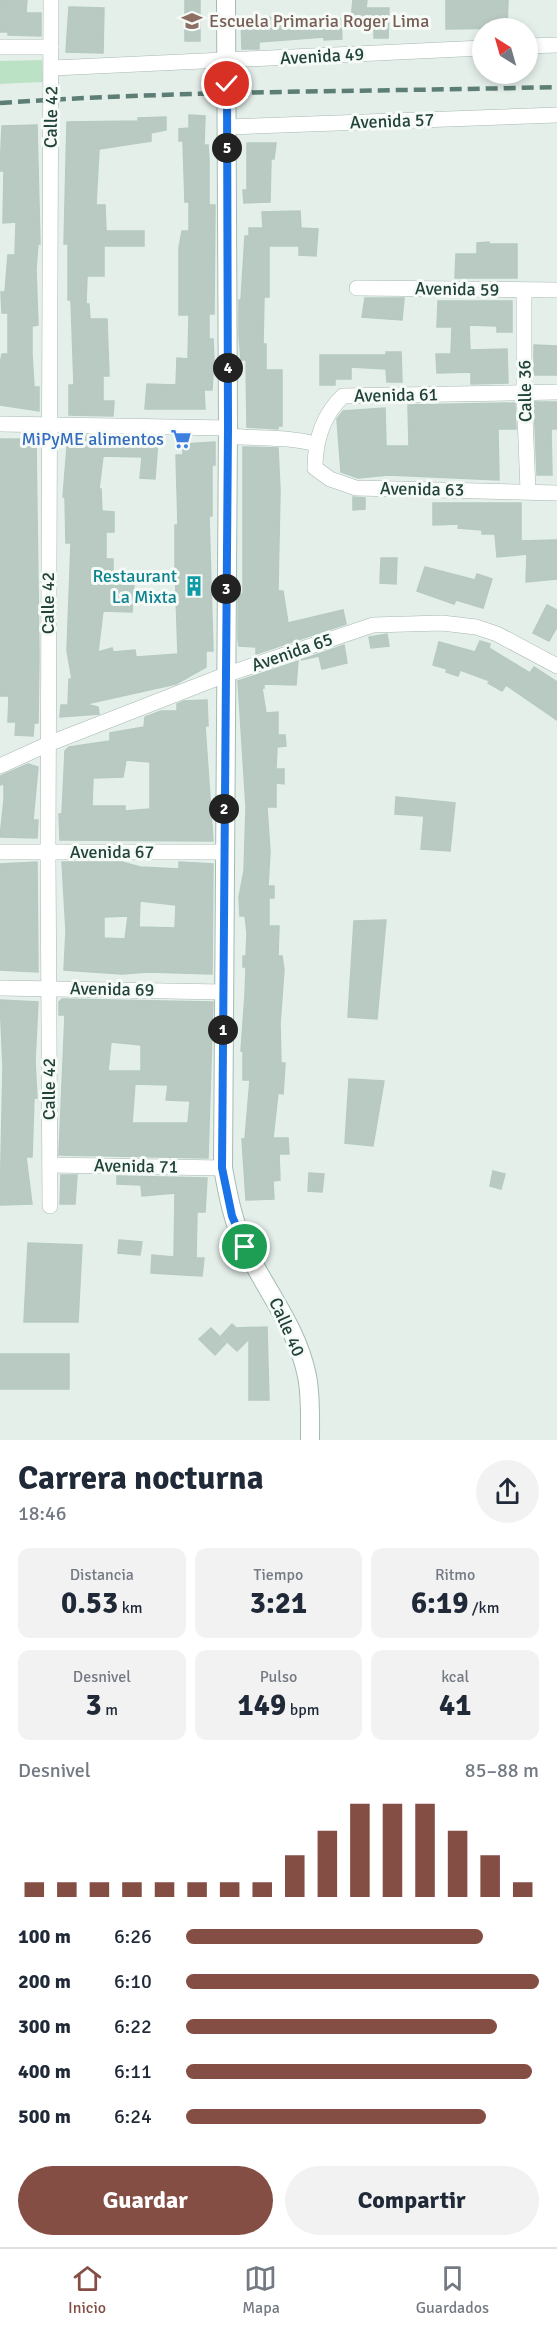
<!DOCTYPE html>
<html lang="es">
<head>
<meta charset="utf-8">
<style>
  :root { --surface:#fff; --page:#f2f2f3; --text:#1f2937; --muted:#747a83; --line:#e0e1e3; --accent:#844e44 }
  body { margin:0; font-family:Signika,sans-serif; background:var(--page); color:var(--text); height:100vh; display:flex; flex-direction:column; font-size:22px; white-space:nowrap }
  * { box-sizing:border-box; margin:0 }
  p { font-size:20px; color:var(--muted) }
  .icon { flex:none; width:33px; height:33px; fill:none; stroke:currentColor; stroke-width:2; stroke-linecap:round; stroke-linejoin:round }
  .map { position:relative; height:1440px; overflow:hidden }
  .sheet { display:flex; flex-direction:column; background:var(--surface); flex:1 }
  .sheet>* { flex:none }
  .needle { width:39px; rotate:323deg }
  .buttons { position:absolute; left:472px; top:18px; display:grid; gap:12px }
  .buttons a { display:grid; place-items:center; width:66px; height:66px; border-radius:50%; background:var(--surface); box-shadow:0 3px 9px #0003; font-size:30px }
  .pin { position:absolute; display:grid; place-items:center; width:51px; height:51px; color:#fff; margin:-26px; border:3px solid #fff; border-radius:50%; box-shadow:0 2px 6px #0007 }
  .km { position:absolute; width:30px; height:30px; margin:-15px; border-radius:50%; background:#222; color:#fff; font-size:16px; line-height:30px; text-align:center }
  .round { display:grid; place-items:center; flex:none; width:63px; height:63px; border-radius:32px; background:var(--page) }
  .head { display:flex; align-items:center; justify-content:space-between; height:102px; padding:0 18px }
  h1 { font-size:33px; font-weight:800; line-height:45px }
  .figures { display:grid; grid-template-columns:repeat(3,1fr); gap:9px; height:102px; padding:6px 18px }
  .figures div { display:grid; align-content:center; border-radius:12px; background:var(--page); text-align:center }
  .figures b { font-size:30px; font-weight:800 }
  .figures small { font-size:16px; font-weight:400 }
  .figures p { font-size:16px }
  .chart { height:168px; padding:12px 18px }
  .chart p { display:flex; justify-content:space-between }
  .chart svg { width:100%; height:108px; margin-top:6px; stroke:var(--accent); stroke-width:6 }
  .primary-button { display:flex; gap:12px; margin-top:auto; padding:12px 18px }
  .primary-button a { flex:1; height:69px; border-radius:36px; background:var(--accent); color:#fff; font-size:24px; font-weight:800; line-height:69px; text-align:center }
  .primary-button a+a { background:var(--page); color:var(--text) }
  ul { padding:0 18px; list-style:none; font-size:20px }
  li { display:grid; grid-template-columns:96px 72px 1fr; align-items:center; height:45px }
  li i { height:15px; border-radius:8px; background:var(--accent) }
  .menu { display:flex; justify-content:space-around; align-items:center; height:84px; border-top:2px solid var(--line); background:var(--surface); font-size:16px; color:var(--muted) }
  .menu a { display:grid; justify-items:center; gap:3px }
  .menu .on { color:var(--accent) }
  .map>svg:first-child { display:block }
  .green { fill:#bce2c6 }
  .building { fill:#b9cac3; stroke:#b6cac1; stroke-width:1.5; fill-rule:evenodd }
  .lines { fill:none; stroke-linecap:round; stroke-linejoin:round }
  .minor-casing { stroke:#a6b8b2; stroke-width:16 }
  .secondary-casing { stroke:#a2bcb3; stroke-width:20 }
  .minor { stroke:#fff; stroke-width:15 }
  .secondary { stroke:#fff; stroke-width:18 }
  .rail { stroke:#5c7e75; stroke-width:4.5; stroke-dasharray:12 6; stroke-linecap:butt }
  .route-casing { stroke:#fff; stroke-width:12 }
  .route { stroke:#1a73e8; stroke-width:8 }
  .labels { text-anchor:middle; stroke-width:6; stroke-linejoin:round; paint-order:stroke }
  .education-label { font-size:18px; fill:#785e54; stroke:#f6fbf8; text-anchor:start }
  .street-label { font-size:18px; fill:#21433a; stroke:#f6fbf8 }
  .shop-label { font-size:18px; fill:#366cbe; stroke:#f6fbf8; text-anchor:end }
  .culture-label { font-size:18px; fill:#0d838f; stroke:#f6fbf8; text-anchor:end }
</style>
</head>
<body>
<div class="map">
<svg width="557" height="1440" viewBox="0 0 557 1440">
  <rect width="100%" height="100%" fill="#e5efea"/>
  <!-- green -->
  <polygon class="green" points="42,60 43,82 0,84 0,61"/>
  <!-- building -->
  <g class="building">
    <polygon points="0,0 27,0 26,13 41,13 41,36 8,35 8,32 0,32"/>
    <rect x="185" y="0" width="15" height="41"/>
    <polygon points="353,0 367,0 366,8 389,8 388,38 374,38 374,21 351,19"/>
    <polygon points="446,0 508,0 507,28 446,29"/>
    <polygon points="69,7 104,8 103,53 66,52"/>
    <polygon points="297,16 297,18 319,17 319,19 341,19 342,39 324,40 324,37 259,42 259,49 242,49 241,19"/>
    <polygon points="189,115 205,116 204,145 208,145 209,159 209,205 215,205 214,314 209,314 209,339 213,339 214,360 212,390 204,390 205,409 145,409 147,384 176,385 177,358 188,359 189,315 179,315 179,248 182,231 189,231 189,202 185,202 183,141 179,141 179,129 189,128"/>
    <polygon points="166,117 166,130 151,133 151,141 99,149 96,205 105,205 106,231 144,231 144,246 104,246 104,276 87,276 86,304 89,304 90,319 107,319 109,376 103,376 103,401 114,401 113,416 69,415 69,385 74,385 71,300 68,300 68,244 64,244 67,122 138,121 138,118"/>
    <polygon points="37,125 40,244 38,244 36,269 38,325 32,326 32,354 34,387 39,387 39,411 0,405 0,364 2,354 8,354 8,313 2,313 1,292 5,292 8,255 15,255 16,222 3,223 4,171 0,171 2,126"/>
    <polygon points="247,143 276,143 274,159 271,159 270,202 244,203 243,190 247,190"/>
    <polygon points="300,211 301,228 318,229 316,256 299,255 299,246 269,246 269,297 264,297 263,344 266,344 266,370 282,370 282,426 278,426 278,429 247,427 246,360 241,360 239,336 239,300 241,300 245,236 249,236 249,228 263,228 262,212"/>
    <polygon points="489,242 489,244 517,244 517,278 455,278 456,254 477,254 477,243"/>
    <polygon points="365,298 404,298 402,320 362,317"/>
    <polygon points="438,301 512,301 512,332 497,332 497,326 469,325 470,350 507,349 508,383 471,384 471,372 437,373 436,354 451,354 452,327 437,327"/>
    <polygon points="534,345 557,346 557,375 534,375"/>
    <polygon points="386,352 401,352 402,382 387,382 386,369 351,367 351,379 335,379 335,385 320,385 320,355 386,355"/>
    <polygon points="534,402 557,402 557,429 551,429 552,475 537,475"/>
    <polygon points="515,403 516,429 498,429 499,480 388,475 358,478 341,472 337,419 343,411 385,408 386,446 409,446 408,405"/>
    <polygon points="68,435 136,436 136,438 158,440 155,479 140,478 142,457 103,456 99,489 101,489 102,511 114,512 114,532 106,532 106,559 113,559 113,585 134,585 132,612 103,611 98,652 112,648 113,652 135,650 136,657 178,654 175,567 175,525 178,525 176,455 183,455 183,444 215,442 215,465 212,465 212,516 209,516 213,651 206,651 206,667 176,684 86,704 98,707 99,714 60,717 61,705 68,705 69,679 72,679 67,651 71,543 66,543 65,497 63,497"/>
    <polygon points="0,439 36,439 39,656 38,723 34,723 33,736 15,735 16,722 8,722 9,696 0,696"/>
    <polygon points="243,447 278,448 280,490 278,591 283,591 288,623 343,610 346,624 256,654 256,647 239,646 238,640 238,594 243,594"/>
    <polygon points="353,497 365,498 365,509 353,510"/>
    <polygon points="433,503 521,503 521,541 557,540 557,579 526,582 527,554 497,557 495,534 482,534 482,530 458,528 459,524 433,525"/>
    <polygon points="381,558 397,558 396,584 380,583"/>
    <polygon points="425,567 475,580 477,574 492,579 483,608 456,600 454,604 417,591"/>
    <polygon points="547,605 557,610 557,627 549,641 533,633"/>
    <polygon points="387,634 389,646 371,648 369,637"/>
    <polygon points="480,641 490,644 489,648 530,673 534,667 557,682 557,720 506,685 502,691 488,683 490,681 460,670 458,676 446,672 447,669 433,665 439,642 475,652"/>
    <polygon points="344,645 347,663 322,669 319,656 301,660"/>
    <polygon points="298,661 296,685 264,684 264,688 262,688 266,713 278,712 278,735 285,735 286,746 277,747 276,769 284,769 284,784 276,783 276,807 267,807 270,852 268,886 274,886 274,898 269,898 269,926 279,926 278,956 282,956 284,970 280,1024 281,1063 285,1063 284,1080 283,1094 278,1093 273,1138 288,1138 289,1154 279,1154 280,1180 273,1181 274,1199 246,1200 242,1139 245,1139 250,1080 243,1080 243,1051 241,1051 245,995 246,967 243,967 243,956 246,956 247,933 245,916 240,916 239,897 244,871 246,807 238,681"/>
    <path d="M207 700 208 726H205L213 841 60 840 59 814H62L65 751 69 747 110 741V733L144 727 145 717 161 711H177V704L184 701ZM126 760 150 762V809L125 811V806H92L93 778 123 777Z"/>
    <polygon points="28,764 38,767 33,820 38,820 37,838 0,837 4,800 4,784 0,785 0,776"/>
    <polygon points="396,797 455,803 450,851 421,849 424,816 395,814"/>
    <polygon points="37,862 38,972 0,970 0,864"/>
    <path d="M62 862H122L140 867 179 869V862L213 864 212 974 148 972 122 974 64 970 66 931ZM140 901 176 905 175 928 139 927ZM128 916 125 939 104 938V917Z"/>
    <polygon points="386,920 377,1019 348,1017 354,921"/>
    <path d="M62 999 213 1002 208 1158 59 1155 65 1015H59V1002ZM111 1042 141 1045V1071H108ZM135 1084 168 1085 166 1100 190 1101 188 1123H132Z"/>
    <polygon points="0,1000 38,1002 35,1061 37,1098 34,1098 32,1157 26,1157 32,1204 0,1205 3,1067"/>
    <polygon points="349,1079 384,1081 373,1146 345,1143"/>
    <polygon points="493,1171 505,1174 501,1189 490,1186"/>
    <polygon points="309,1173 324,1174 322,1192 308,1191"/>
    <polygon points="61,1175 77,1175 75,1204 60,1204"/>
    <polygon points="117,1176 207,1178 205,1212 197,1212 196,1258 204,1258 202,1276 151,1273 152,1255 174,1257 175,1193 142,1196 141,1185 117,1184"/>
    <polygon points="119,1240 142,1242 140,1255 118,1253"/>
    <polygon points="28,1243 82,1245 78,1322 24,1322"/>
    <polygon points="232,1324 236,1328 267,1327 269,1400 249,1400 249,1339 237,1351 221,1336"/>
    <polygon points="211,1328 226,1343 215,1355 199,1339"/>
    <rect x="0" y="1354" width="69" height="35"/>
  </g>
  <g class="lines">
    <!-- minor casing -->
    <g class="minor-casing">
      <g id="minor">
        <polyline points="528,46 557,45"/>
        <polyline points="0,47 51,47"/>
        <polyline points="53,68 483,48"/>
        <polyline points="227,127 557,115"/>
        <polyline points="357,288 557,290"/>
        <polyline points="524,290 524,391 528,491"/>
        <path d="M557 392 343 396C323 415 315 441 315 468L330 479 356 488 557 493"/>
        <polyline points="0,424 228,428"/>
        <path d="M228 436C257 439 287 436 315 444"/>
        <polyline points="0,766 48,744 225,675 373,625 442,623 476,627 497,634 557,666"/>
        <polyline points="0,852 224,852"/>
        <polyline points="0,988 223,992"/>
        <polyline points="50,1165 223,1168"/>
        <polyline points="50,1206 48,852 51,0"/>
      </g>
    </g>
    <!-- secondary casing -->
    <g class="secondary-casing">
      <path id="secondary" d="M226 0 228 428 223 1168C228 1195 233 1222 245 1247 266 1291 297 1327 307 1376 311 1396 310 1419 310 1440"/>
    </g>
    <!-- minor -->
    <use href="#minor" class="minor"/>
    <!-- secondary -->
    <use href="#secondary" class="secondary"/>
    <!-- rail -->
    <path class="rail" d="M0 103C186 90 371 92 557 87"/>
  </g>
  <g class="lines">
    <!-- route casing -->
    <g class="route-casing">
      <polyline id="route" points="227,84 228,428 222,1168 232,1216 245,1247"/>
    </g>
    <!-- route -->
    <use href="#route" class="route"/>
  </g>
  <!-- icons -->
  <defs>
    <g id="school-bare" transform="scale(1.62)"><path d="M0-5L7-2L0 1L-7-2ZM-4 1L0 2.5L4 1V4Q0 6-4 4Z" fill="#8d6e63" stroke="#f6fbf8" stroke-width="2.5" paint-order="stroke"/></g>
    <g id="supermarket-bare" transform="scale(1.62)"><path d="M-6-5.5h2.5l.6 2H6L4.5 2H-2.5L-4.4-4H-6ZM-1.5 3.2a1.3 1.3 0 1 0 .1 0ZM3 3.2a1.3 1.3 0 1 0 .1 0Z" fill="#3f7fe0" stroke="#f6fbf8" stroke-width="2.5" paint-order="stroke"/></g>
    <g id="building-bare" transform="scale(1.62)"><path d="M-4-6H4V6H1V3H-1V6H-4ZM-2.5-4.3h1.7v1.8h-1.7ZM.8-4.3h1.7v1.8H.8ZM-2.5-1h1.7V.8h-1.7ZM.8-1h1.7V.8H.8Z" fill="#0f9aa8" stroke="#f6fbf8" stroke-width="2.5" paint-order="stroke"/></g>
  </defs>
  <g fill-rule="evenodd">
    <use href="#school-bare" x="192" y="21"/>
    <use href="#supermarket-bare" x="181" y="439"/>
    <use href="#building-bare" x="194" y="586"/>
  </g>
  <g class="labels">
    <!-- education labels -->
    <g class="education-label">
      <text x="209" y="27">Escuela Primaria Roger Lima</text>
    </g>
    <!-- street labels -->
    <g class="street-label">
      <text transform="translate(322 56) rotate(-3)" y="6">Avenida 49</text>
      <text transform="translate(51 117) rotate(-89)" y="6">Calle 42</text>
      <text transform="translate(392 121) rotate(-2)" y="6">Avenida 57</text>
      <text transform="translate(457 289) rotate(1)" y="6">Avenida 59</text>
      <text transform="translate(525 391) rotate(-91)" y="6">Calle 36</text>
      <text transform="translate(396 395) rotate(-1)" y="6">Avenida 61</text>
      <text transform="translate(422 489) rotate(1)" y="6">Avenida 63</text>
      <text transform="translate(48 603) rotate(-90)" y="6">Calle 42</text>
      <text transform="translate(292 652) rotate(-19)" y="6">Avenida 65</text>
      <text x="112" y="858">Avenida 67</text>
      <text transform="translate(112 989) rotate(1)" y="6">Avenida 69</text>
      <text transform="translate(49 1089) rotate(-90)" y="6">Calle 42</text>
      <text transform="translate(136 1166) rotate(1)" y="6">Avenida 71</text>
      <text transform="translate(287 1327) rotate(66)" y="6">Calle 40</text>
    </g>
    <!-- shop labels -->
    <g class="shop-label">
      <text x="164" y="445">MiPyME alimentos</text>
    </g>
    <!-- culture labels -->
    <g class="culture-label">
      <text x="177" y="582">Restaurant<tspan x="177" dy="21">La Mixta</tspan></text>
    </g>
  </g>
</svg>
<div class="buttons">
<a><svg class="needle" viewBox="-14 -14 28 28"><path d="M0-13l5 13h-10z" fill="#e53935"/><path d="M0 13l5-13h-10z" fill="#747a83"/></svg></a>
</div>
<div class="pin" style="left:245px;top:1247px;background:#1e9e55"><svg class="icon" aria-label="arrive" viewBox="0 0 24 24"><path d="M6 21V4h12l-3 4 3 4H6"/></svg></div>
<div class="pin" style="left:227px;top:84px;background:#d93025"><svg class="icon" aria-label="check" viewBox="0 0 24 24"><path d="M5 12l5 5 9-10"/></svg></div>
<b class="km" style="left:223px;top:1030px">1</b>
<b class="km" style="left:224px;top:809px">2</b>
<b class="km" style="left:226px;top:589px">3</b>
<b class="km" style="left:228px;top:368px">4</b>
<b class="km" style="left:227px;top:148px">5</b>
</div>
<section class="sheet">
<div class="head"><div><h1>Carrera nocturna</h1><p>18:46</p></div><a class="round"><svg class="icon" aria-label="share" viewBox="0 0 24 24"><path d="M12 15V3M7 8l5-5 5 5M5 13v7h14v-7"/></svg></a></div>
<div class="figures">
<div><p>Distancia</p><b>0.53<small> km</small></b></div>
<div><p>Tiempo</p><b>3:21</b></div>
<div><p>Ritmo</p><b>6:19<small> /km</small></b></div>
</div>
<div class="figures">
<div><p>Desnivel</p><b>3<small> m</small></b></div>
<div><p>Pulso</p><b>149<small> bpm</small></b></div>
<div><p>kcal</p><b>41</b></div>
</div>
<div class="chart"><p><span>Desnivel</span>85–88 m</p>
<svg viewBox="0 0 160 44" preserveAspectRatio="none"><path d="M5 44V38M15 44V38M25 44V38M35 44V38M45 44V38M55 44V38M65 44V38M75 44V38M85 44V27M95 44V17M105 44V6M115 44V6M125 44V6M135 44V17M145 44V27M155 44V38"/></svg>
</div>
<ul>
<li><b>100 m</b>6:26<i style="width:84%"></i></li>
<li><b>200 m</b>6:10<i style="width:100%"></i></li>
<li><b>300 m</b>6:22<i style="width:88%"></i></li>
<li><b>400 m</b>6:11<i style="width:98%"></i></li>
<li><b>500 m</b>6:24<i style="width:85%"></i></li>
</ul>
<div class="primary-button"><a>Guardar</a><a>Compartir</a></div>
</section>
<nav class="menu">
<a class="on"><svg class="icon" aria-label="home" viewBox="0 0 24 24"><path d="M3 11l9-7 9 7M6 9v11h12V9"/></svg>Inicio</a>
<a><svg class="icon" aria-label="map" viewBox="0 0 24 24"><path d="M3 6l6-2 6 2 6-2v14l-6 2-6-2-6 2zM9 4v14M15 6v14"/></svg>Mapa</a>
<a><svg class="icon" aria-label="saved" viewBox="0 0 24 24"><path d="M7 4h10v16l-5-4-5 4z"/></svg>Guardados</a>
</nav>
</body>
</html>
